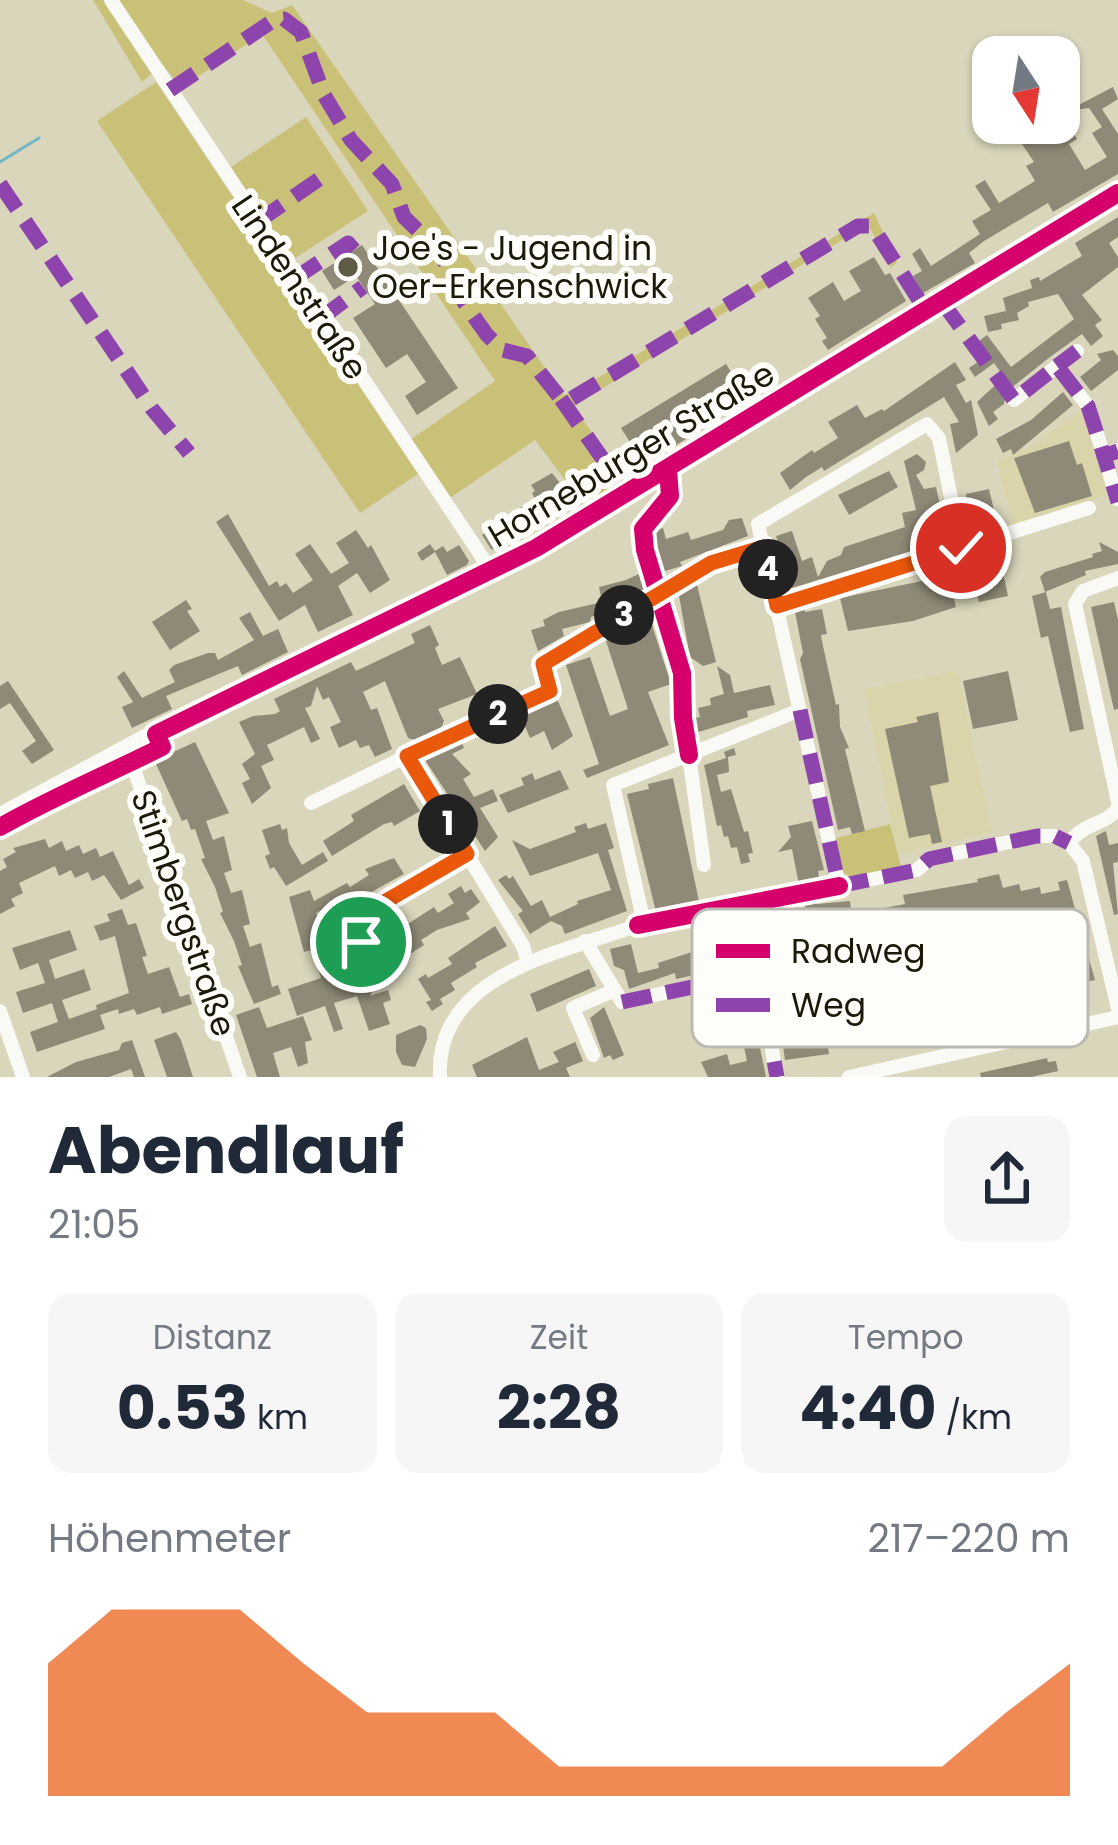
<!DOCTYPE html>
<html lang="de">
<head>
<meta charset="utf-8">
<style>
  :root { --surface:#fff; --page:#f6f6f7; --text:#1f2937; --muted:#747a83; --accent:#ea580c }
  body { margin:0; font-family:Poppins,sans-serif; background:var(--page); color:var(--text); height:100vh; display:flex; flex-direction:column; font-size:45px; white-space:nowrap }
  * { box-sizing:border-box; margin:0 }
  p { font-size:39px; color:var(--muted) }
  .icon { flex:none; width:66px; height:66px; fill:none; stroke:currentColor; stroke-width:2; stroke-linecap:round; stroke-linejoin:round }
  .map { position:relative; height:1077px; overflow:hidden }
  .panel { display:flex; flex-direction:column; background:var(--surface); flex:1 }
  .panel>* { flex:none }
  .needle { width:78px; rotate:168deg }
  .buttons { position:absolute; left:972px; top:36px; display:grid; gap:24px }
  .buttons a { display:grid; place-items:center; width:108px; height:108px; border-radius:24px; background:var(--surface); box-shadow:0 3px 9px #0004; font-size:60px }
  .pin { position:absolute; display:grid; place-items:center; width:102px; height:102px; color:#fff; margin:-51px; border:6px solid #fff; border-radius:50%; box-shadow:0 3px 12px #0007 }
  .km { position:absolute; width:60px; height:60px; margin:-30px; border-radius:50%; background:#222; color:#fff; font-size:33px; line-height:60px; text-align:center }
  .round { display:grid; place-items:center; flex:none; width:126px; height:126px; border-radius:24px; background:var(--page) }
  .summary { display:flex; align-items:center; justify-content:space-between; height:204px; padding:0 48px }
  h1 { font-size:66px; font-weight:700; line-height:90px }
  .metrics { display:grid; grid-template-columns:repeat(3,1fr); gap:18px; height:204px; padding:12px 48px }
  .metrics div { display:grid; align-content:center; border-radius:24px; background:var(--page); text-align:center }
  .metrics b { font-size:60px; font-weight:700 }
  .metrics small { font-size:33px; font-weight:400 }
  .metrics p { font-size:33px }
  .chart { height:336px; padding:24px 48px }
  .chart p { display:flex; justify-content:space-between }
  .chart svg { width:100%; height:216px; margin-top:12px; fill:var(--accent); opacity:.7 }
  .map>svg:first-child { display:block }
  .built { fill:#dad4aa }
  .green { fill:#cac179 }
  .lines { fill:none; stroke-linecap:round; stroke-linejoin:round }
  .stream { stroke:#74b6c3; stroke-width:3 }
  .building { fill:#8f8a77 }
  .minor { stroke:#f9f9f5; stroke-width:14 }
  .primary { stroke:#f9f9f5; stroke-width:21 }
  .quiet { stroke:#8e44ad; stroke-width:15; stroke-dasharray:30 15; stroke-linecap:butt }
  .cycleway-casing { stroke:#fffefa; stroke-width:26 }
  .cycleway { stroke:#d6006c; stroke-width:18 }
  .route-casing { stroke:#fff; stroke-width:24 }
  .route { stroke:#ea580c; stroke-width:15 }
  .poi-dot { fill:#5e5b46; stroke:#fffefa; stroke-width:4.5 }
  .labels { text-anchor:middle; stroke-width:12; stroke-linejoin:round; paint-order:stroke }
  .poi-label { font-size:33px; fill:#1b1907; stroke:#fffefa; text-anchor:start }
  .street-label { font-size:33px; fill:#1b1907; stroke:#fffefa }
  .key { fill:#fffefa; stroke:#bbb9b1; stroke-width:3 }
  .key-label { font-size:33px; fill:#1b1907 }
</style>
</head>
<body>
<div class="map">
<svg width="1118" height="1077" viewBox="0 0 1118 1077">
  <rect width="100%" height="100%" fill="#d9d6bc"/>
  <!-- built -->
  <g class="built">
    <polygon points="1083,408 1110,494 1013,526 997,461 1035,444"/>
    <polygon points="957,670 992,832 897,854 864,689"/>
  </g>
  <!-- green -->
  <g class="green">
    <polygon points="93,0 243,0 272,13 292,5 564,395 574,392 874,213 897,262 891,268 871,230 863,227 574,406 625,482 593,500 581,501 535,440 447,500 407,442 495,381 262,34 181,88 163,65 142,82"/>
    <polygon points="156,82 418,474 360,513 97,121"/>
    <polygon points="306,117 368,211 292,260 231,167"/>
    <polygon points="890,824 901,867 851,877 843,873 833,839"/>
  </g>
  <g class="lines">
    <!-- stream -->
    <polyline class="stream" points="0,162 39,138"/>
  </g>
  <!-- building -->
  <g class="building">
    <polygon points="1113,87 1118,99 1102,109 1118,134 1118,174 1053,212 1048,203 984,241 969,253 975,263 923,293 913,276 922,271 912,254 920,248 931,266 980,234 972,221 991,210 975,186 985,180 999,203 1035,181 1026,166 1034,162 1008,123 1051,123 1056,130 1067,123 1077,139 1069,144 1085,170 1107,157 1092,133 1102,127 1089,108 1067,111"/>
    <polygon points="1118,217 1118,237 1109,243 1118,257 1118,267 1082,295 1102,320 1095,325 1103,336 1091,346 1082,334 1050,357 1006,392 1004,404 993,412 998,419 989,426 977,402 1004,377 994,363 975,377 969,368 985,357 985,349 979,341 987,335 1011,367 1074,319 1058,294 1028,302 1029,306 1017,313 1019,320 1001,324 1002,329 988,332 984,316 1006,311 1003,298 1032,288 1030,280 1039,277 1040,281 1082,256 1075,243"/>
    <polygon points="362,245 458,388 417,415 405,396 426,382 407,354 386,368 353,318 375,304 356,276 334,290 322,271"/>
    <polygon points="874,257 885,275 890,273 906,301 828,350 822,341 827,338 815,319 820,316 808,298 833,282 844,301 861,291 849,271"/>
    <polygon points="1113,350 1118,356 1118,370 1091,391 1080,377 1101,360 1097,354"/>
    <polygon points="955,362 966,380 956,385 966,403 971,400 978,435 956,453 950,424 959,422 944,397 824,471 822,467 806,477 790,490 780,473 812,450 814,453 838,438 828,422 857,405 865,418 882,409 884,411"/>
    <polygon points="726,364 749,400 735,408 722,388 704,400 717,420 704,428 676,445 664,424 645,435 657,455 644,464 621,428"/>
    <polygon points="1063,392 1073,405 1013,455 1011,449 1003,453 996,439 1031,420"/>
    <polygon points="1069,441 1077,465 1082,463 1092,496 1035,513 1014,458"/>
    <polygon points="917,454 926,462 924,470 916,475 924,489 936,487 940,505 935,506 946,541 792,588 785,579 787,568 776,536 792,531 802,561 812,557 818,577 827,561 841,555 844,547 905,527 902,513 916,510 904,461"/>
    <polygon points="889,471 898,487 849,515 838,495"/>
    <polygon points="552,473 576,503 558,514 546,495 536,501 532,493 535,491 531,485"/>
    <polygon points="989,489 997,523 974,532 966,494"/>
    <polygon points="526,504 539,526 496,550 491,549 482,535"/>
    <polygon points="228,514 269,586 277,581 280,587 286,583 293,593 313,580 295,554 310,544 331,574 349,563 336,543 356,530 368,548 371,545 390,580 370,593 357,573 338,586 353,615 318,632 305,605 279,621 216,522"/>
    <polygon points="742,518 748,536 680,562 682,566 665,571 666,575 645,581 648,588 620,598 621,604 591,617 590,622 562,629 564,636 538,651 531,630 545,626 543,620 559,612 602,602 599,587 626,580 643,572 641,565 661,559 652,532 663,528 666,539 688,532 691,540 723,530 729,520"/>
    <polygon points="1099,542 1118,552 1118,564 1085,571 1086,575 1045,592 1040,577 1045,572 1093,557 1092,554 1102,551"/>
    <polygon points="430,544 435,551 443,546 447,552 459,545 469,561 467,565 447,575 435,552 422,561 417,553"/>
    <polygon points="1000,559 1008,596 979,602 971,565"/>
    <polygon points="947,571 956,607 913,621 848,631 840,598 922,581 921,577"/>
    <polygon points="697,585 716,662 703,666 690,657 679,596"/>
    <polygon points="1046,592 1050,609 1061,607 1084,729 1070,732 1048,636 1041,638 1032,596"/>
    <polygon points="186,600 192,609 187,611 200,631 170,650 152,622"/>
    <polygon points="1114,602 1118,620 1118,709 1114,710 1091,607"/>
    <polygon points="804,609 805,612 822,609 827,634 821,635 823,646 836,705 839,704 840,727 849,748 845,749 865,831 852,834 850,827 838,830 800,659 803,653 795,612"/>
    <polygon points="250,612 263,636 278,629 288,652 242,675 238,666 166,696 172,709 132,728 122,707 133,702 117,677 124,671 142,698 175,682 169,670 174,665 208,653 215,653 218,660 254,640 239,618"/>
    <polygon points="430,625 439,645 435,648 442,665 460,657 477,694 438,709 444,721 441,728 415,740 408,738 385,681 363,692 371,710 377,708 392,749 375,757 369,745 360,748 356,740 339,748 330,727 341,722 329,697 323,700 317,686 311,706 305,708 320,739 311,743 304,727 267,745 274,760 261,766 271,788 252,804 242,783 250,779 242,764 255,754 239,722 253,716 275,714 280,711 274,699 351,662 356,671 415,643 411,634"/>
    <polygon points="652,625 671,684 648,692 669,745 587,778 583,770 599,764 566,665 590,657 610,716 628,709 606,641"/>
    <polygon points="717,666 730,675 734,693 770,685 775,705 747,711 748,717 692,734 690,719 700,717 698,708 711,705 710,698 724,694"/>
    <polygon points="1008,671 1018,720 973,729 963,681"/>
    <polygon points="8,681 54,750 32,764 22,751 36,741 10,703 0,709 0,686"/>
    <polygon points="557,699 573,736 552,750 544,731 530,738 521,717"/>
    <polygon points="938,712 949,782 930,786 942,842 932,844 930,834 909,838 885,729 918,722 916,717"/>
    <polygon points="195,742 229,813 206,821 213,840 224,836 232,870 224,873 231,893 242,890 250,924 243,926 250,947 261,943 272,987 278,985 281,994 254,1004 238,966 242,965 234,941 220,913 223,912 215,887 201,859 205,858 195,829 191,830 187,819 182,821 156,764 158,759"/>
    <polygon points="462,743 464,748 452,754 471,774 463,779 474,797 493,789 498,801 480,808 498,837 485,851 425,760"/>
    <polygon points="734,748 736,755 728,757 729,772 717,775 721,792 731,789 744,832 748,831 753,853 748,854 750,862 741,864 737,847 731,848 728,836 724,837 721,825 717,826 704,765 726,758 724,752"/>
    <polygon points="560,770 569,789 508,813 499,795 524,785 521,778 526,776 532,773 535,780"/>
    <polygon points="673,778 700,906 667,913 668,918 658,920 627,794 649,789 648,784"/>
    <polygon points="404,784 420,811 394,826 392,822 384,824 332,856 323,841 354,821 351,815"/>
    <polygon points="812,821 824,870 818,871 820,881 814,882 817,904 850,901 851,911 830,915 836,960 850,969 825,974 818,969 812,947 808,944 803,884 799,885 792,849 778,852 791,837 788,826"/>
    <polygon points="586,823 588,829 606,823 614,848 608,850 627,911 565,934 562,926 551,921 530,934 518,914 523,911 498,880 506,875 509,879 513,876 531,906 542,900 550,917 578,904 577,901 611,890 598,853 530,876 512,840 530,849 576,832 574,827"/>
    <polygon points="280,824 282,830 287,828 289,843 302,865 323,852 328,861 286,886 274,867 270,869 265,856 270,854 262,830"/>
    <polygon points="1106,831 1109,845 1118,843 1118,862 1113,863 1118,914 1114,915 1096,836"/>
    <polygon points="45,839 49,848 62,841 66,851 79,845 83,854 96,848 100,857 113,851 129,885 139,879 144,888 121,900 104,875 92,881 88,872 75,878 71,870 59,876 55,866 19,883 23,893 11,899 15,906 0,914 0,871 7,867 3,859 16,852 13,848"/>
    <polygon points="394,858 404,874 357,900 360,904 349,910 342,898 316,913 329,950 338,947 343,963 330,967 336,986 374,973 378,980 370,996 388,990 391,1000 383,1003 390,1024 369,1031 357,996 334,1003 343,1029 334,1032 325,1006 297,1016 288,989 321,978 312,950 304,952 289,897 310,890 314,901 347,883 350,887 369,875 365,869"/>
    <polygon points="999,874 1003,888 1019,884 1021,891 1040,887 1041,894 1060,890 1058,882 1067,880 1095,980 1086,982 1082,962 1070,964 1061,921 1047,924 1045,918 954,940 952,930 958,929 954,908 897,919 899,931 857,939 852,914 905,904 903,895 978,882 977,879"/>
    <polygon points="461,886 465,893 471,889 480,902 466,913 470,919 437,930 421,940 424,945 405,957 397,944 386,951 380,942 434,907 438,913 454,903 448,894"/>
    <polygon points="122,909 128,925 136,923 147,956 142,957 148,974 169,967 180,997 189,994 192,1004 162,1014 160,1007 137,1015 134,1009 119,1014 118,1009 100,1015 105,1029 37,1052 30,1032 58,1022 52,1003 23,1013 16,992 45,983 38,963 20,970 12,948 70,930 77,950 49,960 55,979 84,969 91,990 62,1000 69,1019 97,1009 96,1005 129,993 115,936 100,941 94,926 110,921 107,914"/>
    <polygon points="495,926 507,946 475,963 477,967 451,983 455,990 440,999 443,1004 432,1011 426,1002 431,1000 418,979 426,974 428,978 452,964 448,958"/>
    <polygon points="790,929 793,945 778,957 676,979 675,973 629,989 624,970 614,966 610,949 631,944 638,973 659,968 658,963 695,951"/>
    <polygon points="589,969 596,986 537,1012 530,994"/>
    <polygon points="259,1007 267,1028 303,1016 312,1040 305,1042 308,1063 298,1067 291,1047 273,1053 280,1077 257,1077 236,1015"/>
    <polygon points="604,1007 624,1055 613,1060 610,1055 604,1058 590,1018"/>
    <polygon points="420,1025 426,1028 427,1039 415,1067 402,1065 396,1052 396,1035"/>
    <polygon points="176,1032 181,1040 193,1077 167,1077 154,1040"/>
    <polygon points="826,1033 829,1054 785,1060 782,1039"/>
    <polygon points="527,1037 539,1070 559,1062 553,1052 575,1042 574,1039 583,1061 566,1068 570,1077 477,1077 472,1065"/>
    <polygon points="132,1040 145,1077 134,1077 131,1069 109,1077 47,1077 76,1062 119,1050 122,1043"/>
    <polygon points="759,1043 766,1077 708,1077 701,1062 727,1054 730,1065 747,1061 744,1047"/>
    <polygon points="1047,1058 1048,1062 1056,1061 1058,1071 1031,1077 981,1077 980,1073"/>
  </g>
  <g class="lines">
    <!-- minor -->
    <g class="minor">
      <polyline points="111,0 492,572"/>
      <polyline points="1057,366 1077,351"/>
      <polyline points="1014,400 1057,366 1088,406 1104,456"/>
      <polyline points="1117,499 1104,456 1118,451"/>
      <polyline points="961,548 939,438 927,424 758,524 839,886 917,870 929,859 1037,836 1055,836 1069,843 1083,861 1118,1009"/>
      <polyline points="1118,578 1083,591 1075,604 1118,802"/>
      <polyline points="777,606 1089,508"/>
      <polyline points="127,749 240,1077"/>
      <polyline points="689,755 704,865"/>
      <polyline points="311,803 407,756"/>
      <path d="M1069 843C1084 822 1106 825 1118 808"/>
      <polyline points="585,941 622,1002 800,964"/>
      <path d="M361 942C374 895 427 877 467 854"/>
      <polyline points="528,963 523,946 407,756 550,691 543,664 711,563 764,547"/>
      <polyline points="758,973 777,1077"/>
      <polyline points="0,1011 23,1077"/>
      <polyline points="593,1055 573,1008 615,990"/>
      <path d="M440 1077C435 972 564 953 638 925L642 914 613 785 800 710"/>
      <polyline points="849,1077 1118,1017"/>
    </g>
    <!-- primary -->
    <polyline class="primary" points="0,818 156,734 536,548 1118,193"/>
    <!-- quiet -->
    <g class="quiet">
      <polyline points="170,90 274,20 284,19 301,32 324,95 351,140 392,184 404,217 440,252 465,304 487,335 503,350 527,356 561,399 571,399 858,226 872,226 926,311"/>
      <polyline points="0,184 153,410 189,453"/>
      <polyline points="257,222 328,173"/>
      <polyline points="294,279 348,243 354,250"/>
      <polyline points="942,302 1014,400 1057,366 1088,406 1104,456"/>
      <polyline points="320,319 363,287"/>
      <polyline points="1057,366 1077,351"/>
      <polyline points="561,399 627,494"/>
      <polyline points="1118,451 1104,456 1118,502"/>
      <polyline points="800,710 839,886 917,870 929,859 1037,836 1055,836 1069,843"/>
      <polyline points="758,973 777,1077"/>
      <polyline points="622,1002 800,964 788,896"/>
    </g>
    <!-- cycleway casing -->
    <g class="cycleway-casing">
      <g id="cycleway">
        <polyline points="668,470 670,496 643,529 645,550 682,673 683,718 689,755"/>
        <path d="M0 827C53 797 108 774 162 747L156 734 536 548 1118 193"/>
        <polyline points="638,925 839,886"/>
      </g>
    </g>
    <!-- cycleway -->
    <use href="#cycleway" class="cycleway"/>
  </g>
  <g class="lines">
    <!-- route casing -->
    <g class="route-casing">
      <polyline id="route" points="361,942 368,918 381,904 467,854 407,756 550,691 543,664 711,563 764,547 777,606 961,548"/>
    </g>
    <!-- route -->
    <use href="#route" class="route"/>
  </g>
  <!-- markers -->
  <circle class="poi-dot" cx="348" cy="267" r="12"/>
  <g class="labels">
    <!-- poi labels -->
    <g class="poi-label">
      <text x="372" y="260">Joe's - Jugend in<tspan x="372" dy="38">Oer-Erkenschwick</tspan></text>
    </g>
    <!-- street labels -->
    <g class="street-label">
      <text transform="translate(300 287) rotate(56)" y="12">Lindenstraße</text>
      <text transform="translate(631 454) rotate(-31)" y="12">Horneburger Straße</text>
      <text transform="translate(184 913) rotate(71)" y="12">Stimbergstraße</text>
    </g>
  </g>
  <!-- legend -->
  <rect x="692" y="909" width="396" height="138" rx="18" class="key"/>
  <rect x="716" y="944" width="54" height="14" fill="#d6006c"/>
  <rect x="716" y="998" width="54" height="14" fill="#8e44ad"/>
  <g class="key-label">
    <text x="791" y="963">Radweg</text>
    <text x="791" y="1017">Weg</text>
  </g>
</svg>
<div class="buttons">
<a><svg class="needle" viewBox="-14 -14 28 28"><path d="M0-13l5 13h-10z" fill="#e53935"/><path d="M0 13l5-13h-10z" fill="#747a83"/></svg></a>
</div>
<div class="pin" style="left:361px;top:942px;background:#1e9e55"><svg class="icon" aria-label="arrive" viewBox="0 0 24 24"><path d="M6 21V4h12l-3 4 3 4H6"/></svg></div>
<div class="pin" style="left:961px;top:548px;background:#d93025"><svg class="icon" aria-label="check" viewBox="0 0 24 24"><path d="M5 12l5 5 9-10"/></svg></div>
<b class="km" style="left:448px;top:824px">1</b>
<b class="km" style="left:498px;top:714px">2</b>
<b class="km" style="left:624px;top:615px">3</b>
<b class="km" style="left:768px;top:569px">4</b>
</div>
<section class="panel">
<div class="summary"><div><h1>Abendlauf</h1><p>21:05</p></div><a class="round"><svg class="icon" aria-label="share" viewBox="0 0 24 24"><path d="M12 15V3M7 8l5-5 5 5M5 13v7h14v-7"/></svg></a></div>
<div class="metrics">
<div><p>Distanz</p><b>0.53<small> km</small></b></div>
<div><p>Zeit</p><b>2:28</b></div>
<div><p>Tempo</p><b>4:40<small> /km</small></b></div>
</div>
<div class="chart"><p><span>Höhenmeter</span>217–220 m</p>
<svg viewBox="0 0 160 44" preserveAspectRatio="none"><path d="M0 44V17L10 6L20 6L30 6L40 17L50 27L60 27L70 27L80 38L90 38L100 38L110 38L120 38L130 38L140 38L150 27L160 17V44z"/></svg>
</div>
</section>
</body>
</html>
